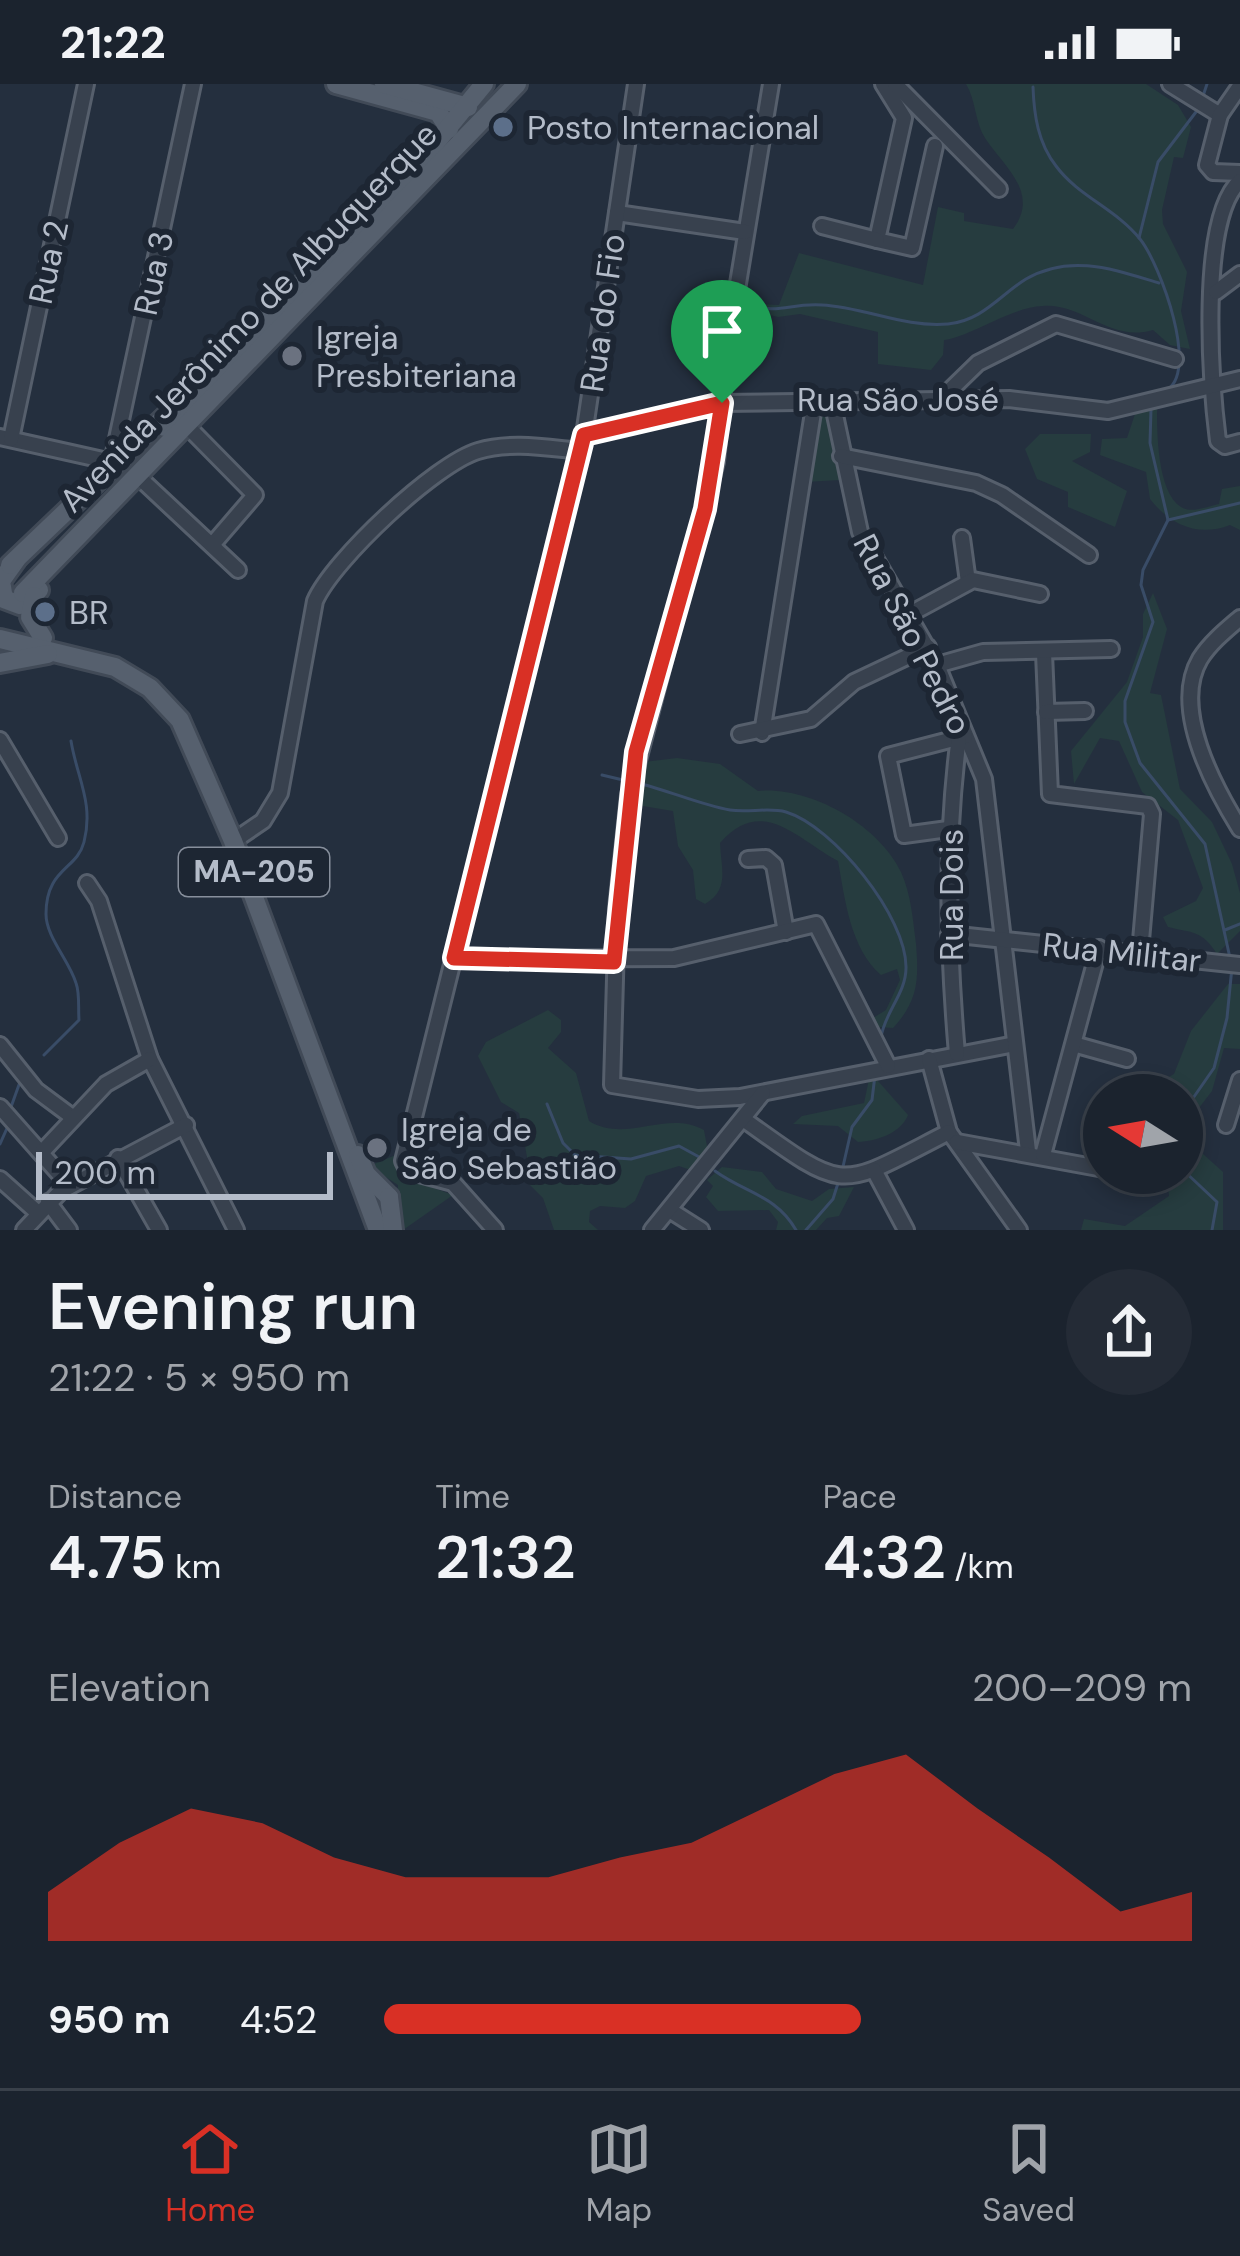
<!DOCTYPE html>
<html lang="en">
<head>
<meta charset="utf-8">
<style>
  :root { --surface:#1b232e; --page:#242b36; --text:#f1f3f6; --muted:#a0a4aa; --line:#39404a; --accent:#d93025 }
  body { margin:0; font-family:"DM Sans",sans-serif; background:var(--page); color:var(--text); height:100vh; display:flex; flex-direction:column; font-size:45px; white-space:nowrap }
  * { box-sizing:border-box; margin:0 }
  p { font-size:39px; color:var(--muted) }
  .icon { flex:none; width:66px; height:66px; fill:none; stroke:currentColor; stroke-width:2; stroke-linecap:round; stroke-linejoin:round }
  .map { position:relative; height:1146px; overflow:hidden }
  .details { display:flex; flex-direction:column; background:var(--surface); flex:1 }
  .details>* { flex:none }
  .needle { width:78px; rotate:281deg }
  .fabs { position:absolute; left:1083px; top:990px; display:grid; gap:24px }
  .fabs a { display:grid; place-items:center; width:120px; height:120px; border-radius:50%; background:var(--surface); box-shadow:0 6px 18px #0003,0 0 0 3px var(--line); font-size:60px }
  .scale { position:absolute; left:36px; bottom:30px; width:297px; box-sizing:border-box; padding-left:12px; border:6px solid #b4bcc9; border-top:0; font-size:33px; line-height:42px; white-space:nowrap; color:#b4bcc9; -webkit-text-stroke:9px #1d2633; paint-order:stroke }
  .pin { position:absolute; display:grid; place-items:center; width:102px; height:102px; color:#fff; margin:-123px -51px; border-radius:50% 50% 50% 0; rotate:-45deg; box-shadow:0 0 12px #0007 }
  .pin .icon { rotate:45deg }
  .round { display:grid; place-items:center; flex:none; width:126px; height:126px; border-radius:63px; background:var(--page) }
  .summary { display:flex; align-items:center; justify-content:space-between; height:204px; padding:0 48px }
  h1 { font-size:66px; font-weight:600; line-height:90px }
  .metrics { display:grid; grid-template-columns:repeat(3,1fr); gap:18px; height:204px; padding:12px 48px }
  .metrics div { display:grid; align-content:center }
  .metrics b { font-size:60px; font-weight:600 }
  .metrics small { font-size:33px; font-weight:400 }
  .metrics p { font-size:33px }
  .chart { height:336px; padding:24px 48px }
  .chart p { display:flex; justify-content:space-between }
  .chart svg { width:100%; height:216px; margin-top:12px; fill:var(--accent); opacity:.7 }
  ul { padding:0 48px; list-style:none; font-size:39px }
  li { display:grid; grid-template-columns:192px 144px 1fr; align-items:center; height:90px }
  li i { height:30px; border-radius:15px; background:var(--accent) }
  .status { display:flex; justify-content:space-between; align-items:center; height:84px; padding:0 60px; background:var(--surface); direction:ltr }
  .status svg { height:33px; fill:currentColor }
  .dock { display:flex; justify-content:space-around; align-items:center; height:168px; border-top:3px solid var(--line); background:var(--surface); font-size:33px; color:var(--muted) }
  .dock a { display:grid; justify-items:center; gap:6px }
  .dock .current { color:var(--accent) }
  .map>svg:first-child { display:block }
  .green { fill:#263c3f }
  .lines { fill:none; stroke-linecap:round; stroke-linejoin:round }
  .stream { stroke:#394c67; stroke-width:3 }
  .minor-casing { stroke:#565f6c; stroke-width:20 }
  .major-casing { stroke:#414a57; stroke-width:24 }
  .minor { stroke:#38414e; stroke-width:14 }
  .major { stroke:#56606e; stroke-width:18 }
  .route-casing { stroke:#fff; stroke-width:24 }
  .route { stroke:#d93025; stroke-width:15 }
  .service-dot { fill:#5c6f8a; stroke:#1d2633; stroke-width:4.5 }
  .worship-dot { fill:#6b7280; stroke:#1d2633; stroke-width:4.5 }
  .labels { text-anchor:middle; stroke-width:12; stroke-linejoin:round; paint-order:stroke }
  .shield { fill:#1d2633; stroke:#878f9c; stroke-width:3 }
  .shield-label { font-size:30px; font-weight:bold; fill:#b4bcc9 }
  .poi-label { font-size:33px; fill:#b4bcc9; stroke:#1d2633; text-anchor:start }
  .street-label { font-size:33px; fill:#b4bcc9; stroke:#1d2633 }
</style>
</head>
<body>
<div class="status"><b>21:22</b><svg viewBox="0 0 49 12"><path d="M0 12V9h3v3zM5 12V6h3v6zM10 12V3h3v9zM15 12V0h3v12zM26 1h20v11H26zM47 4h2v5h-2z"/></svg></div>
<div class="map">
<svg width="1240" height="1146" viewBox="0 0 1240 1146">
  <rect width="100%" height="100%" fill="#242f3e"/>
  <!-- green -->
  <g class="green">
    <path d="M966 0H1146L1178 21 1191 43 1183 74 1174 73 1162 126 1163 140 1187 188 1181 227 1190 265 1170 261 1153 246C1109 259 1084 219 1043 222 1011 223 970 253 944 256L943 271 931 286 878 280V248L800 230 778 233 754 227 756 220 779 221 799 169 923 201 938 123 964 129V137L1013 145C1040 109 1005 84 985 54 975 39 976 16 966 0Z"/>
    <path d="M1157 323C1157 348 1157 408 1181 423 1192 430 1208 422 1219 420L1222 405 1240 402V446L1230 441C1199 453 1171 442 1150 415L1146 388 1100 371 1102 355 1127 354 1136 327Z"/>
    <polygon points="819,324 826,329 840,396 805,398"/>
    <polygon points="1040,350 1091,350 1090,368 1072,377 1127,407 1115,443 1068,423 1068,408 1037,395 1025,365"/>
    <path d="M1153 509 1167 545 1150 609 1161 611 1180 705 1212 738 1232 780 1240 809V847L1217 870C1202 846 1192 849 1168 843L1163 833 1196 817 1203 804 1178 736 1142 708 1119 657 1100 654 1074 700 1071 667 1127 598 1143 553V530Z"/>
    <path d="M677 674 720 680 758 707C809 702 878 740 901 788 911 810 913 836 916 860 919 896 918 917 893 944L879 943 873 934 886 926 900 896 897 885 881 891C850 864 845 815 838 777 798 756 762 710 720 759 721 785 730 805 705 820L696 815 693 786 678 762 673 727 637 721 644 678Z"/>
    <polygon points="1228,900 1240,900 1240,965 1224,964 1212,1007 1182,1046 1182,1011 1108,1011 1111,996 1158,999 1174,990 1191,947"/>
    <path d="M548 926 561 936V948L548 964 576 989 589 1037C627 1060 666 1025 704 1046L709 1073 696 1088 679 1082 646 1092 635 1117 625 1124 600 1122 590 1127 589 1138 598 1146H554L543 1114 524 1095 527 1073 519 1029 501 1018 478 972 486 958Z"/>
    <path d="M869 995 878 997 908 1031C901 1049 877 1057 858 1058L838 1042 793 1040 802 1032 864 1019Z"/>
    <polygon points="1182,1051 1223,1088 1223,1146 1081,1146 1084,1135 1125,1142 1169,1112 1167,1089 1182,1089"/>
    <polygon points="398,1070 398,1085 406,1094 453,1111 403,1146 396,1132 398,1101 369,1082"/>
    <polygon points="722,1083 762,1088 776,1105 812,1117 829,1105 854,1103 839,1132 827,1134 816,1146 776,1146 778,1138 769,1126 718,1127 706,1113 713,1102 707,1096"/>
  </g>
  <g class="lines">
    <!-- stream -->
    <g class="stream">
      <path d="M1033 3C1034 31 1038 59 1056 82 1078 112 1116 125 1140 155 1160 180 1201 290 1165 307"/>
      <polyline points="1202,15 1207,0"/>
      <polyline points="1139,154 1158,78 1199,24"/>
      <path d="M742 220C784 231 786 219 822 221 864 223 904 244 948 240 982 237 1000 211 1026 195 1071 169 1115 186 1159 199"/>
      <polyline points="1151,325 1150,359 1168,436 1143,486 1141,501 1153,538 1125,617 1125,638 1140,679 1205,760 1230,874"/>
      <polyline points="1168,436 1240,419"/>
      <polyline points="602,691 623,696"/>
      <path d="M641 700C670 707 701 721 730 726 748 729 769 723 786 728 833 742 907 833 906 884 906 909 885 928 881 953"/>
      <polyline points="1225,846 1240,840"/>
      <path d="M44 971 79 936C78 924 80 910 76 899 69 876 46 853 46 830 46 784 77 786 84 758 94 719 77 694 71 657"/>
      <polyline points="547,1020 563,1059 575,1071 631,1075 679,1062 701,1074"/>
      <polyline points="11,1023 20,998"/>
      <polyline points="1182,1030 1214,984 1227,934 1232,883"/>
      <polyline points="0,1060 8,1042"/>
      <polyline points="1182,1085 1217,1118 1212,1146"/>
      <path d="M715 1087C745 1109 776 1111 796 1146"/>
      <polyline points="842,1087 852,1043 872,1016 875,991"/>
      <polyline points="806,1146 833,1115 839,1096"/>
    </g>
    <!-- minor casing -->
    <g class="minor-casing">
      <g id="minor">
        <polyline points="771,0 727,266 716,378 629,711 617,824 612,1001 698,1015 740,1013 1015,960"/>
        <polyline points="883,0 904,34 877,156 912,164 935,62"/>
        <polyline points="895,0 999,105"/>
        <polyline points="1170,0 1220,31"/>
        <polyline points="1240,2 1220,31 1207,81 1213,88 1240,89"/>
        <path d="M1240 97C1198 135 1211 301 1218 357L1225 362 1240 358"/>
        <polyline points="617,129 745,148"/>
        <polyline points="822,142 877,156"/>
        <polyline points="1216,208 1240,190"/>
        <polyline points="942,314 978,279 1056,240 1175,275"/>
        <polyline points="832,317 860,448 937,581 984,695 1028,1067"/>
        <polyline points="192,347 255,411 212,461"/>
        <polyline points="584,351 721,319 1009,315 1108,327 1240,295"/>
        <polyline points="0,353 112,378 193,0"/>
        <polyline points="11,355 86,0"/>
        <polyline points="841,372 976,399 1002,411 1089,471"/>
        <polyline points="144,398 238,486"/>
        <polyline points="962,454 968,498"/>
        <polyline points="910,530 973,496 1040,510"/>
        <path d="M1240 534C1226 546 1210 559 1200 575 1171 624 1214 703 1240 745"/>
        <polyline points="1044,569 1050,710 1148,722 1152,730 1140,868"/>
        <polyline points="937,581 983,568 1111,565"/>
        <polyline points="1046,628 1085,627"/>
        <polyline points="762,649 815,316"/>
        <polyline points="740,650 811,635 854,598 928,563"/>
        <polyline points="0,656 58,754"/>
        <polyline points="948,745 904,751 888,672 965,652"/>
        <path d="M241 752 263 737 280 709 315 517C333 476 435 380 478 367 511 357 548 364 581 367"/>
        <polyline points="748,775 766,774 774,781 786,848"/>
        <polyline points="87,799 99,817 150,975 236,1146"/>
        <polyline points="949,850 1240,881"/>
        <polyline points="453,875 674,874 816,840 888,982"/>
        <polyline points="0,961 36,1006 71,1032"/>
        <polyline points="1077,961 1127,975"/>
        <path d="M957 970C948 864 945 759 959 653"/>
        <polyline points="929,975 949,1048 1019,1146"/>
        <polyline points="0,1023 70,1102"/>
        <path d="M746 1037C849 1111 837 1105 949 1048"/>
        <polyline points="1226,1041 1240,996"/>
        <polyline points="957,1058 1104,1085"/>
        <polyline points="42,1068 106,1000 150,975"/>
        <polyline points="1043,1071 1099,864"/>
        <polyline points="118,1074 159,1146"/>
        <polyline points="874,1086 906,1146"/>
        <polyline points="1128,1089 1134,1090"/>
        <polyline points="0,1095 38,1129"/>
        <polyline points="48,1118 69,1146"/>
        <polyline points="671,1127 701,1146"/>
        <polyline points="24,1146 61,1107 186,1041"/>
        <polyline points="495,1146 453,1099 408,1087 403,1077 584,351 636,0"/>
        <polyline points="652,1146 763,1009"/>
      </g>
    </g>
    <!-- major casing -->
    <g class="major-casing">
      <g id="major">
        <polyline points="336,0 438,28 449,45"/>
        <polyline points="384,0 468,23"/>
        <polyline points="165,343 424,73 484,0"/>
        <polyline points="16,476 1,497 4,515 20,521 39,506"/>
        <polyline points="10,481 172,326"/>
        <polyline points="23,509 517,0"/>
        <polyline points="34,512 30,533 43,554"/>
        <polyline points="0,555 115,583 150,604 180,636 233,757 378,1146"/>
        <polyline points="0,579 48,570"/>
        <polyline points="358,1071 366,1090 389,1113"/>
        <polyline points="389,1113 393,1146"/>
      </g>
    </g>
    <!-- minor -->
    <use href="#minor" class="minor"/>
    <!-- major -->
    <use href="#major" class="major"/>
  </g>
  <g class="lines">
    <!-- route casing -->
    <g class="route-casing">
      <polygon id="route" points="722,319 705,425 636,668 614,878 454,874 584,351"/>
    </g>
    <!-- route -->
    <use href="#route" class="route"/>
  </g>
  <!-- markers -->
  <g class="service-dot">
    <circle cx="503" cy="43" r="12"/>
    <circle cx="45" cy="528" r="12"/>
  </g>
  <g class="worship-dot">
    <circle cx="292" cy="272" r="12"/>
    <circle cx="377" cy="1064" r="12"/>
  </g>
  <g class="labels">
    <!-- shield labels -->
    <rect class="shield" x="179" y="764" width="150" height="48" rx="9"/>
    <g class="shield-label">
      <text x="254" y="798">MA-205</text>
    </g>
    <!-- poi labels -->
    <g class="poi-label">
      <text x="527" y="55">Posto Internacional</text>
      <text x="316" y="265">Igreja<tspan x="316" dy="38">Presbiteriana</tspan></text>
      <text x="69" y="540">BR</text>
      <text x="401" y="1057">Igreja de<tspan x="401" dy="38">São Sebastião</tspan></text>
    </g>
    <!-- street labels -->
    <g class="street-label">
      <text transform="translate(48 178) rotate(-78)" y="12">Rua 2</text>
      <text transform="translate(153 189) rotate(-78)" y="12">Rua 3</text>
      <text transform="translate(602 229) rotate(-82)" y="12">Rua do Fio</text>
      <text transform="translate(248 233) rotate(-46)" y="12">Avenida Jerônimo de Albuquerque</text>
      <text x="898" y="327">Rua São José</text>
      <text transform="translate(913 550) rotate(63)" y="12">Rua São Pedro</text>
      <text transform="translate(951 811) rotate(-90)" y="12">Rua Dois</text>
      <text transform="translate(1122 868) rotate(6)" y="12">Rua Militar</text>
    </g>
  </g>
</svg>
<div class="fabs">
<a><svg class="needle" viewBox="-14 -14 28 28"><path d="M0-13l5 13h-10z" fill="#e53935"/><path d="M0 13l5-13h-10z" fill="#a0a4aa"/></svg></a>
</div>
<div class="scale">200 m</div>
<div class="pin" style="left:722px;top:319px;background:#1e9e55"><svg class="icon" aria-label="arrive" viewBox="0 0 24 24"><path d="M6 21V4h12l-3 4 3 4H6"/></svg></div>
</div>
<section class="details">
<div class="summary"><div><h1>Evening run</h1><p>21:22 · 5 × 950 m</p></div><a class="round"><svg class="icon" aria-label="share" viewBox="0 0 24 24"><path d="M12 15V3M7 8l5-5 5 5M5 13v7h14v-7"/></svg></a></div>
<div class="metrics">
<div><p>Distance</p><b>4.75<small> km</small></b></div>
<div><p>Time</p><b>21:32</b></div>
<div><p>Pace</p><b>4:32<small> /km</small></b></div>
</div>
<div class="chart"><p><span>Elevation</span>200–209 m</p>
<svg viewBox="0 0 160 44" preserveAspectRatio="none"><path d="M0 44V34L10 24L20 17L30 20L40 27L50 31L60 31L70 31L80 27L90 24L100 17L110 10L120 6L130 17L140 27L150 38L160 34V44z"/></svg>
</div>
<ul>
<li><b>950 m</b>4:52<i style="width:59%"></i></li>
</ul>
</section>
<nav class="dock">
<a class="current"><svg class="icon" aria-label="home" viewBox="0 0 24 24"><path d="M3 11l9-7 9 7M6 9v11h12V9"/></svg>Home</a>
<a><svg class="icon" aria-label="map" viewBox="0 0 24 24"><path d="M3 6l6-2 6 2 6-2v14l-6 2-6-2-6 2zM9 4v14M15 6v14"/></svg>Map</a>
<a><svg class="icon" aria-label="saved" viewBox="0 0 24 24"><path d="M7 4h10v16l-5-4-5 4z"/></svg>Saved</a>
</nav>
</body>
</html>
